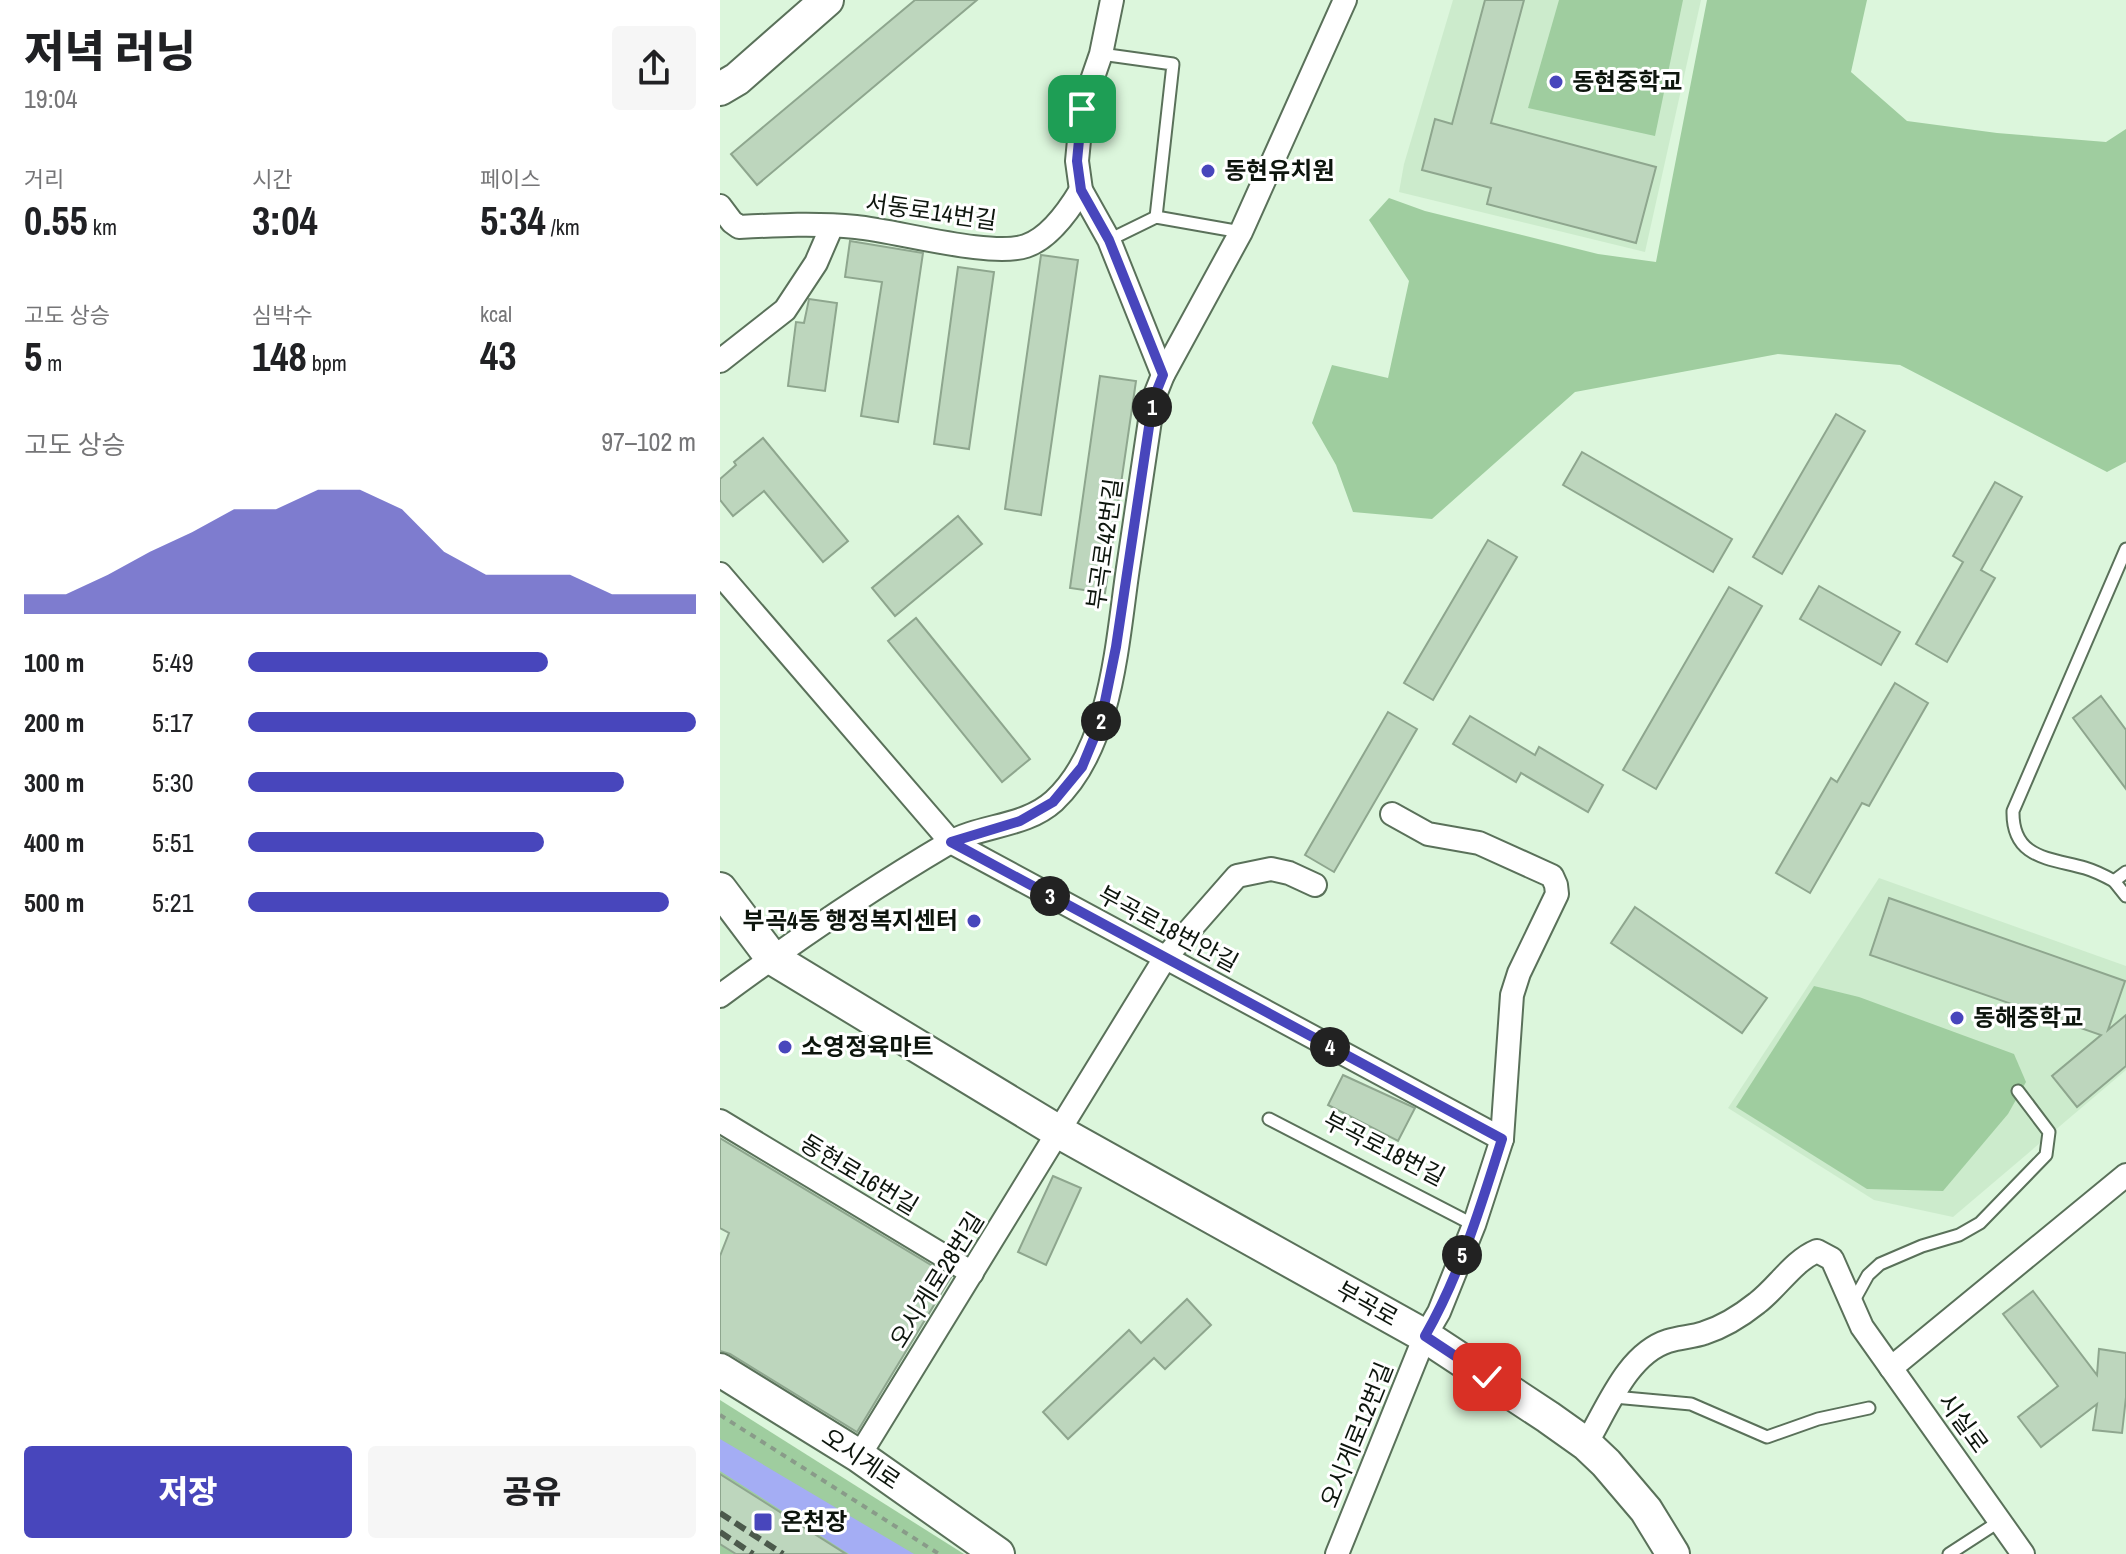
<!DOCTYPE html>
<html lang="ko">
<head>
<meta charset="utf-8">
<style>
  :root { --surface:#fff; --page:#f6f6f6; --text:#202124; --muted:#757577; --accent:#4846bc }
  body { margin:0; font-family:"Archivo Narrow","Noto Sans KR",sans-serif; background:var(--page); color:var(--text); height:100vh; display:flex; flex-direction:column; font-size:30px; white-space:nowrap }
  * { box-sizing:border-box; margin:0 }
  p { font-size:26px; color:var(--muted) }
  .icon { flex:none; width:44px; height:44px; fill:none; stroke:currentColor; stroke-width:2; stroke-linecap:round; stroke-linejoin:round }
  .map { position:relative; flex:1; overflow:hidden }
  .drawer { display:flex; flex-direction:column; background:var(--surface); width:720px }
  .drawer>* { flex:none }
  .pin { position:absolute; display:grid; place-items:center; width:68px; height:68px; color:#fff; margin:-34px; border-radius:16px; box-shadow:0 4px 12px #0006 }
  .km { position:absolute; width:40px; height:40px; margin:-20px; border-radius:50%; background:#222; color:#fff; font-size:22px; line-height:40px; text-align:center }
  .round { display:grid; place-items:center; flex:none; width:84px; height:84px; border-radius:8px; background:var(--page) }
  .summary { display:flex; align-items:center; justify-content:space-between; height:136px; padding:0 24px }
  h1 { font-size:44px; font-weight:800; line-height:60px }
  .stats { display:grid; grid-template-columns:repeat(3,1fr); gap:12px; height:136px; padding:8px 24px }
  .stats div { display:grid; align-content:center }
  .stats b { font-size:40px; font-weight:800 }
  .stats small { font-size:22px; font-weight:400 }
  .stats p { font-size:22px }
  .chart { height:224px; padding:16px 24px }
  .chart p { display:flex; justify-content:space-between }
  .chart svg { width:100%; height:144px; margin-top:8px; fill:var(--accent); opacity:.7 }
  .action { display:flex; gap:16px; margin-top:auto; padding:16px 24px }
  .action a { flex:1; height:92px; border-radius:8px; background:var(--accent); color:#fff; font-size:32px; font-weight:800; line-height:92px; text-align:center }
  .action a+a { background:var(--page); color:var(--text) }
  ul { padding:0 24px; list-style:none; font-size:26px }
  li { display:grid; grid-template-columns:128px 96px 1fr; align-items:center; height:60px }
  li i { height:20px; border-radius:10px; background:var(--accent) }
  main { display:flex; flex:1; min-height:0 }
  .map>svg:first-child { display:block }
  .built { fill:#ccebcc }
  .green { fill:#9fcd9f }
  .water { fill:#a4adf4 }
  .building { fill:#bdd6bd; stroke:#8ea68e; stroke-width:2 }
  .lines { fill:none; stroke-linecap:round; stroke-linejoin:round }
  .lane-casing { stroke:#5a715a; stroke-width:15 }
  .street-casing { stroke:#5a715a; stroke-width:26 }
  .secondary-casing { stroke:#5a715a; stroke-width:36 }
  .path { stroke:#899b89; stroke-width:4; stroke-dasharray:6 6; stroke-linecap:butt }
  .lane { stroke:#fff; stroke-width:11 }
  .street { stroke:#fff; stroke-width:22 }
  .secondary { stroke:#fff; stroke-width:32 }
  .rail { stroke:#4b594b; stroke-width:6; stroke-dasharray:12 6; stroke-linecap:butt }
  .route-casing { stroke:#fff; stroke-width:16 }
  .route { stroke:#4846bc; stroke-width:10 }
  .poi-dot { fill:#4846bc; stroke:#fff; stroke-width:3 }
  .labels { text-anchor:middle; stroke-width:6; stroke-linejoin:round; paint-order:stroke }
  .poi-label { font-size:24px; font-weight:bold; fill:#0d150d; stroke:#fff; text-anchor:start }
  .street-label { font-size:24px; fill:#0d150d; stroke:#fff }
</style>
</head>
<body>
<main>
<section class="drawer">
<div class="summary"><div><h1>저녁 러닝</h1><p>19:04</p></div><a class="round"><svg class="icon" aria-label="share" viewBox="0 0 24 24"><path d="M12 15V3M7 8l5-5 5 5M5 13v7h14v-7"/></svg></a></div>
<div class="stats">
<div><p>거리</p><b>0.55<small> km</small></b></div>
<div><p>시간</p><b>3:04</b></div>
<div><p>페이스</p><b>5:34<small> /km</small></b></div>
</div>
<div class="stats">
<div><p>고도 상승</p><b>5<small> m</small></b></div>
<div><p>심박수</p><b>148<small> bpm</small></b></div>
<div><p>kcal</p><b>43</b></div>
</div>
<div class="chart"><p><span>고도 상승</span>97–102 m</p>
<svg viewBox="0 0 160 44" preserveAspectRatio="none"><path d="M0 44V38L10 38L20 32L30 25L40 19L50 12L60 12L70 6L80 6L90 12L100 25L110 32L120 32L130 32L140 38L150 38L160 38V44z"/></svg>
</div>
<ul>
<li><b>100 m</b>5:49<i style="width:67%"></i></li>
<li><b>200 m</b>5:17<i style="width:100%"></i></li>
<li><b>300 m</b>5:30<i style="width:84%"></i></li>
<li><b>400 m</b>5:51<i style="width:66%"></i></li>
<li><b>500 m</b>5:21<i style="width:94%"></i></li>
</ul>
<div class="action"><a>저장</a><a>공유</a></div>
</section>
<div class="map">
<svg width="1406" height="1554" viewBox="0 0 1406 1554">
  <rect width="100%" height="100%" fill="#dcf6dc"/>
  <!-- built -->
  <g class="built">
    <polygon points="733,0 981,0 925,252 679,192 684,164"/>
    <polygon points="1159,878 1406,966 1406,1070 1233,1217 1154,1200 1008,1108"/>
  </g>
  <!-- green -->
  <g class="green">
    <polygon points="839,0 963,0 935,136 808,108"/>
    <polygon points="987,0 1147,0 1131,72 1187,121 1277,133 1386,142 1406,129 1406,462 1387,472 1180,365 1058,354 855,392 712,519 633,512 616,465 592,423 612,365 668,378 689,281 649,220 669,198 705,211 878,254 936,262"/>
    <polygon points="1094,986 1139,997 1294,1054 1306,1082 1288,1114 1223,1191 1147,1189 1016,1107"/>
    <polygon points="0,1400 244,1554 0,1554"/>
  </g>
  <!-- water -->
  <polygon class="water" points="0,1439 194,1554 129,1554 0,1471"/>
  <!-- building -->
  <g class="building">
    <polygon points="195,0 257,0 37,185 11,154"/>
    <polygon points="765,0 804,0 771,123 936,167 916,243 767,204 771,188 702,170 715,119 732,124"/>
    <polygon points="130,241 203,253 178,422 141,416 162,282 125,277"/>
    <polygon points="321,255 358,260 321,515 285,509"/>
    <polygon points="238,267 274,272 249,449 214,444"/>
    <polygon points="89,299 117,303 105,391 68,386 76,322 84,323"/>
    <polygon points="380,376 416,381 385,593 350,588"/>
    <polygon points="1116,414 1145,431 1062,574 1033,557"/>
    <polygon points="43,438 128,541 103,562 44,491 13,516 0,500 0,479 16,465 14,462"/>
    <polygon points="862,452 1012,539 993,572 843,485"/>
    <polygon points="1275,482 1302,497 1261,570 1275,578 1227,662 1196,644 1243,562 1233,556"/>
    <polygon points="238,516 262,544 175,616 152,588"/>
    <polygon points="768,540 797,557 713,700 684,683"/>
    <polygon points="1099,586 1180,632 1161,665 1080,619"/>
    <polygon points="1009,587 1042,606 936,789 903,770"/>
    <polygon points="196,618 310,759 282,782 168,641"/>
    <polygon points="1175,683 1208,703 1149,806 1142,803 1090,893 1056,873 1111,778 1117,782"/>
    <polygon points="1381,696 1406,730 1406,789 1353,718"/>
    <polygon points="668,712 697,729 614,872 585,855"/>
    <polygon points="750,716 815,755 819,747 883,785 868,812 801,773 796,782 733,744"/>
    <polygon points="1169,898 1405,981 1388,1030 1406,1015 1406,1066 1357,1107 1332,1076 1381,1035 1150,955"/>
    <polygon points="915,907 1047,998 1022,1033 891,943"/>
    <polygon points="623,1075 695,1108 678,1141 608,1105"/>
    <polygon points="0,1138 231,1277 137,1432 10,1354 0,1351 0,1256 9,1233 0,1228"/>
    <polygon points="333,1176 361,1188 326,1265 298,1252"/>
    <polygon points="1313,1291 1377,1375 1379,1349 1406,1353 1406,1397 1402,1433 1373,1430 1377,1404 1321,1447 1298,1417 1338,1386 1283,1314"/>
    <polygon points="467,1299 491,1325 445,1369 434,1358 348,1439 323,1412 409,1330 421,1343"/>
    <polygon points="0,1474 126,1554 16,1554 0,1544"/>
  </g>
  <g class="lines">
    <!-- lane casing -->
    <g class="lane-casing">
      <g id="lane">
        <polyline points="381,54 453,64 436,217"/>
        <polyline points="389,240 436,217 521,232"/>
        <polyline points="1406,872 1394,881 1406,896"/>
        <path d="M1394 881C1385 876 1375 871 1365 868 1330 858 1292 859 1293 811L1406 549"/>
        <polyline points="549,1119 754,1225"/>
        <polyline points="1132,1304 1148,1275 1160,1264 1202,1246 1239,1235 1260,1223 1326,1155 1329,1132 1298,1091"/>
        <polyline points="894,1397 971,1404 1047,1437 1098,1419 1149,1408"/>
        <polyline points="1229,1554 1280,1521"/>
      </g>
    </g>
    <!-- street casing -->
    <g class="street-casing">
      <g id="street">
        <polyline points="392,0 381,54 362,109 357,161 361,190 389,240 443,375"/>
        <path d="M0 206 12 222 19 227C58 225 97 223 136 227 178 231 271 258 306 246 330 238 349 210 361 190"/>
        <polyline points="0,361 65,310 96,263 112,226"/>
        <polyline points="0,574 231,842 782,1139"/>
        <path d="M0 996C73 942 149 890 227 844 261 824 304 828 334 801 392 747 397 642 408 568 416 512 425 456 433 400L443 375 521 232 625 0"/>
        <polyline points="0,1121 252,1273"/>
        <polyline points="1171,1368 1406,1175"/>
        <path d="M866 1444C887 1409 907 1354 948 1341 960 1337 973 1337 984 1333 1003 1327 1022 1315 1037 1303 1058 1287 1073 1261 1097 1251L1112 1259 1142 1327 1303 1554"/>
        <polyline points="139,1456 445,958 517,876 551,869 569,873 595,885"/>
        <polyline points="617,1554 705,1336 719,1312 754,1225 782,1139 792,995 799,973 837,894 836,885 832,876 759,843 708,834 672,814"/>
      </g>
    </g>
    <!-- secondary casing -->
    <g class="secondary-casing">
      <g id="secondary">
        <polyline points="0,89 17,79 107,0"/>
        <polyline points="0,889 52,958 339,1132 705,1336 828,1417 866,1444 886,1463 926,1510 953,1554"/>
        <polyline points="0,1370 139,1456 278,1554"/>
      </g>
    </g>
    <!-- path -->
    <polyline class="path" points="0,1415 219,1554"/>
    <!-- lane -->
    <use href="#lane" class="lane"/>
    <!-- street -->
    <use href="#street" class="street"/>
    <!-- secondary -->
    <use href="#secondary" class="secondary"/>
    <!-- rail -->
    <g class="rail">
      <polyline points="0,1513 63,1554"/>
      <polyline points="0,1532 33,1554"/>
    </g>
  </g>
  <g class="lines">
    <!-- route casing -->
    <g class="route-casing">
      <path id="route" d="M362 109 357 161 361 190 389 240 443 375 433 400 396 647 381 721 362 767 333 802 300 821 231 842 782 1139C761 1206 740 1275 705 1336L767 1377"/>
    </g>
    <!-- route -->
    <use href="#route" class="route"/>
  </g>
  <!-- markers -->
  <g class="poi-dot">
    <circle cx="836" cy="82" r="8"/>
    <circle cx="488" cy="171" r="8"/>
    <circle cx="254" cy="921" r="8"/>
    <circle cx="1237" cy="1018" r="8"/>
    <circle cx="65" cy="1047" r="8"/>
    <rect x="33" y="1512" width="20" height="20" rx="4"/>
  </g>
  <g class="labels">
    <!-- poi labels -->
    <g class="poi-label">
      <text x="852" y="90">동현중학교</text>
      <text x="504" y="179">동현유치원</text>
      <text x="238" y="929" text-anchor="end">부곡4동 행정복지센터</text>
      <text x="1253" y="1026">동해중학교</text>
      <text x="81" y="1055">소영정육마트</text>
      <text x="61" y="1530">온천장</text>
    </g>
    <!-- street labels -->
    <g class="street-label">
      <text transform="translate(211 212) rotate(8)" y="8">서동로14번길</text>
      <text transform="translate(385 544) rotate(-82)" y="8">부곡로42번길</text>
      <text transform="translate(448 929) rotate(28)" y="8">부곡로18번안길</text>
      <text transform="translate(664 1149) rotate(27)" y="8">부곡로18번길</text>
      <text transform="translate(139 1175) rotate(31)" y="8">동현로16번길</text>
      <text transform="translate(217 1280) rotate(-58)" y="8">오시게로28번길</text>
      <text transform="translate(647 1304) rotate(29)" y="8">부곡로</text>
      <text transform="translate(1243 1423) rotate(54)" y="8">시실로</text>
      <text transform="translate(637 1435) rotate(-68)" y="8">오시게로12번길</text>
      <text transform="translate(141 1459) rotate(34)" y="8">오시게로</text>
    </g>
  </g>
</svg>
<div class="pin" style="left:362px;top:109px;background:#1e9e55"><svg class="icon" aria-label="arrive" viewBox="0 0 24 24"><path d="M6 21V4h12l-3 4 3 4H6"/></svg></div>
<div class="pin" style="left:767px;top:1377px;background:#d93025"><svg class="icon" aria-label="check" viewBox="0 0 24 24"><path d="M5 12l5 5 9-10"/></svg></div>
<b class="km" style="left:432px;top:407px">1</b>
<b class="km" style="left:381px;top:721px">2</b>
<b class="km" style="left:330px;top:896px">3</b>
<b class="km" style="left:610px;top:1047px">4</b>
<b class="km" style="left:742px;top:1255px">5</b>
</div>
</main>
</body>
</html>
